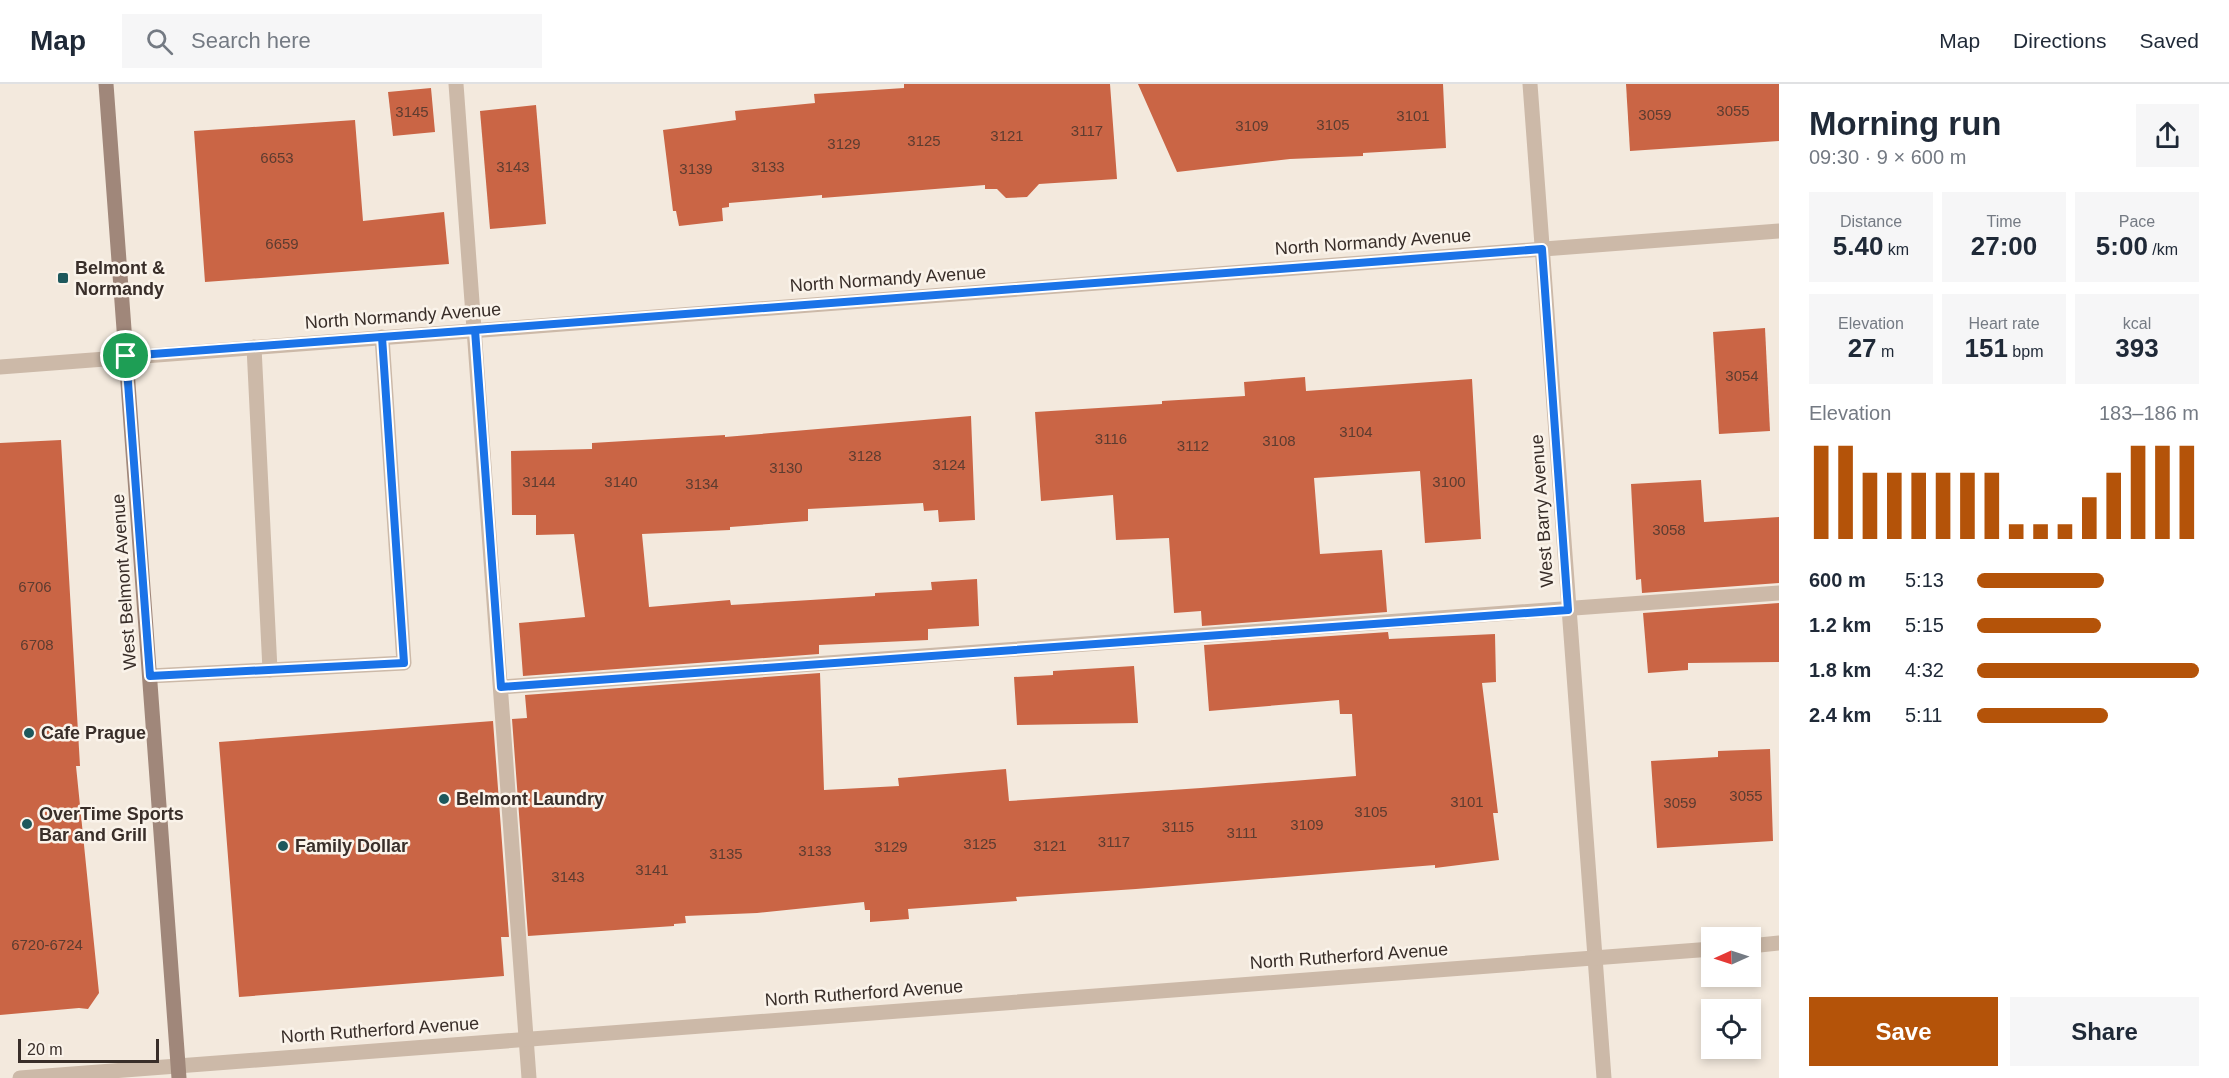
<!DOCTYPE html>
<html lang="en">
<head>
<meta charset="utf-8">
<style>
  :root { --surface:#fff; --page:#f6f6f7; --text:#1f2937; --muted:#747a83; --line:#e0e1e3; --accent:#b45309 }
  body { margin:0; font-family:Helvetica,sans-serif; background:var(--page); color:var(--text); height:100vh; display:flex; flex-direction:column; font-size:22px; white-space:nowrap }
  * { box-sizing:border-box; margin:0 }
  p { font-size:20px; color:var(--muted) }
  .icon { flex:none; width:33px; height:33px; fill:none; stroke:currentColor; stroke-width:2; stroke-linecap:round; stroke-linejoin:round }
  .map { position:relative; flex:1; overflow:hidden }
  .sheet { display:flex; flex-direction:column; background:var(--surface); width:450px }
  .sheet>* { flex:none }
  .needle { width:39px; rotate:267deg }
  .fabs { position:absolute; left:1701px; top:843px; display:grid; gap:12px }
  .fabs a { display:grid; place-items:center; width:60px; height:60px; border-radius:0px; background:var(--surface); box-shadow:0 3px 9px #0003; font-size:30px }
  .scale { position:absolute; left:18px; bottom:15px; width:141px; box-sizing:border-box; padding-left:6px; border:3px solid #392e29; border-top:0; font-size:16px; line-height:21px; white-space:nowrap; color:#392e29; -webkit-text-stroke:4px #faf3ea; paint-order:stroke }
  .pin { position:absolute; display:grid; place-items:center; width:51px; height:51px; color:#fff; margin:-26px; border:3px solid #fff; border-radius:50%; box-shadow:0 2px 6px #0007 }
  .round { display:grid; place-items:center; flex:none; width:63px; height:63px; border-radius:0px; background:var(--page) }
  .head { display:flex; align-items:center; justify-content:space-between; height:102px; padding:0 30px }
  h1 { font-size:33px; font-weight:700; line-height:45px }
  .figures { display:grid; grid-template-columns:repeat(3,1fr); gap:9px; height:102px; padding:6px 30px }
  .figures div { display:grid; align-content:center; border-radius:0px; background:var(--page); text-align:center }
  .figures b { font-size:26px; font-weight:700 }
  .figures small { font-size:16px; font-weight:400 }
  .figures p { font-size:16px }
  .chart { height:168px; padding:12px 30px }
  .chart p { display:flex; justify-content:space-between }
  .chart svg { width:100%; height:108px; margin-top:6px; stroke:var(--accent); stroke-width:6 }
  .primary-button { display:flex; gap:12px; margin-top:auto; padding:12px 30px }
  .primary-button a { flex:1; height:69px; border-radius:0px; background:var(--accent); color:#fff; font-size:24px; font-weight:700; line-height:69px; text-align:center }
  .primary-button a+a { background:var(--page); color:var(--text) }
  ul { padding:0 30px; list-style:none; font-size:20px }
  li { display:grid; grid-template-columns:96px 72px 1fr; align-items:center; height:45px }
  li i { height:15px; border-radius:8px; background:var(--accent) }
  header { display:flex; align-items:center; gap:36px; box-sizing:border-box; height:84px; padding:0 30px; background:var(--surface); border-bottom:2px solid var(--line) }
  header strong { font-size:28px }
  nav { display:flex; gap:33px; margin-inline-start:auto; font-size:21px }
  .search { width:420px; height:54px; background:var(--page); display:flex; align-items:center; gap:15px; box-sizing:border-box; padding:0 21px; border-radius:0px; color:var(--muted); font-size:22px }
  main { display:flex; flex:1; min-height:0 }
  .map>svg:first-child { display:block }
  .building { fill:#ca6545 }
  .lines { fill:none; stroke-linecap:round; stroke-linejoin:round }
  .lane { stroke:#ccb9a8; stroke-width:15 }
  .street { stroke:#ccb9a8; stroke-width:15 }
  .secondary { stroke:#a0877a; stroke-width:15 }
  .route-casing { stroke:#fff; stroke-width:12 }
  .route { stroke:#1a73e8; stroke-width:8 }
  .poi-dot { fill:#1d585c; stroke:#faf3ea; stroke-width:2 }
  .labels { text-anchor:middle; stroke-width:5; stroke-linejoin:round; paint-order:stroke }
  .number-label { font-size:15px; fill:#5d3c30 }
  .street-label { font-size:18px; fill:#392e29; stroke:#faf3ea }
  .poi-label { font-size:18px; font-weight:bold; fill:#392e29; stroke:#faf3ea; text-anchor:start }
</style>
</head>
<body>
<header>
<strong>Map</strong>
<div class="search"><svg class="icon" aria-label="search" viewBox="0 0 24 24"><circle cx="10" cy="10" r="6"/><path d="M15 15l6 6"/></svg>Search here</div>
<nav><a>Map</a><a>Directions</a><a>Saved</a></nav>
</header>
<main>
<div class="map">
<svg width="1779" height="994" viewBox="0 0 1779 994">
  <rect width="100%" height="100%" fill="#f3e9dd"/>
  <!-- building -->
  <g class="building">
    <polygon points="904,0 1110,0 1117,95 1039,100 1027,113 1006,114 997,105 985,105 985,101 822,114 822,111 729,119 729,123 722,124 723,137 679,142 676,127 673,127 663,46 736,36 735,27 815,19 814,10 904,4"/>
    <polygon points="1138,0 1443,0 1446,64 1363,69 1363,72 1290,75 1177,88"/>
    <polygon points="1626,0 1779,0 1779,57 1630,67"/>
    <polygon points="431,4 435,48 393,52 388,8"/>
    <polygon points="536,21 546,140 490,145 480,27"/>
    <polygon points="355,36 363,137 444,128 449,180 205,198 194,47"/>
    <polygon points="1765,244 1770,347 1719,350 1713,248"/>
    <polygon points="1305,293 1306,307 1472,295 1481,455 1425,459 1420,387 1314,394 1320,470 1382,466 1387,528 1202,542 1201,527 1174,529 1169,454 1116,456 1113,411 1041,417 1035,328 1162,320 1162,317 1245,312 1244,298"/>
    <polygon points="971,332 975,436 939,438 938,426 924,427 923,419 808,425 808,437 730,443 730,446 642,450 649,523 730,516 731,521 875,512 875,509 932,506 931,498 977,495 979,542 928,545 928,556 819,561 819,570 523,592 519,539 585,533 574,450 536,451 536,431 512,431 511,367 592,365 592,359 725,351 725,353"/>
    <polygon points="61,356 80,682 76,682 99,909 88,925 79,924 0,931 0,359"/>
    <polygon points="1701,396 1704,438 1779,433 1779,499 1642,509 1641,495 1636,496 1631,400"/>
    <polygon points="1779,519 1779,578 1688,579 1688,586 1648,589 1643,529"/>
    <polygon points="1388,548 1389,555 1495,550 1496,598 1482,599 1498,729 1493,729 1499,776 1435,784 1435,781 1136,805 1016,813 1017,817 908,825 909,835 870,838 870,826 865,826 864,818 757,829 685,832 686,839 674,840 674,842 528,852 512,635 527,634 525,611 820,589 824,706 899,702 898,694 1006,685 1009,717 1201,704 1356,692 1352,630 1340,630 1339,616 1209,627 1204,561"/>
    <polygon points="1134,582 1138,639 1017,641 1014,593 1053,591 1053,587"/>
    <polygon points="493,637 509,853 501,853 504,892 239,913 219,658"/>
    <polygon points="1770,665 1773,757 1657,764 1651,677 1718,673 1718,667"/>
  </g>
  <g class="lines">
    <!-- lane -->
    <g class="lane">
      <polyline points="456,0 529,994"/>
      <polyline points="254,263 270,586"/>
      <polyline points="150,592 404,579 382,253"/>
      <polyline points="501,603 1779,509"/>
    </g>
    <!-- street -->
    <g class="street">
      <polyline points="1530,0 1604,994"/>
      <polyline points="0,283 1779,147"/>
      <polyline points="1750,862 1779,859"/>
      <polyline points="20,994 1712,865"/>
    </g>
    <!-- secondary -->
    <polyline class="secondary" points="106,0 179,994"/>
  </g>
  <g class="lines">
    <!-- route casing -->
    <g class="route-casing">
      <polyline id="route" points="126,272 475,246 501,603 1568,526 1542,165 475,246 382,253 404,579 150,592 126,272"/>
    </g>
    <!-- route -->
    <use href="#route" class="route"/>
  </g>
  <!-- markers -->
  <g class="poi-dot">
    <rect x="57" y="188" width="12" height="12" rx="3"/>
    <circle cx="29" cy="649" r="6"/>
    <circle cx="444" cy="715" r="6"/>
    <circle cx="27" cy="740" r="6"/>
    <circle cx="283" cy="762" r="6"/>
  </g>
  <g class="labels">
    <!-- number labels -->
    <g class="number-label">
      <text x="1733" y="32">3055</text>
      <text x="412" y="33">3145</text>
      <text x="1655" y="36">3059</text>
      <text x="1413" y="37">3101</text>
      <text x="1333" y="46">3105</text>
      <text x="1252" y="47">3109</text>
      <text x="1087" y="52">3117</text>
      <text x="1007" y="57">3121</text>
      <text x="924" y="62">3125</text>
      <text x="844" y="65">3129</text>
      <text x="277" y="79">6653</text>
      <text x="513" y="88">3143</text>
      <text x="768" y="88">3133</text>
      <text x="696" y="90">3139</text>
      <text x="282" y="165">6659</text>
      <text x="1742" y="297">3054</text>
      <text x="1356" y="353">3104</text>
      <text x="1111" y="360">3116</text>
      <text x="1279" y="362">3108</text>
      <text x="1193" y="367">3112</text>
      <text x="865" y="377">3128</text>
      <text x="949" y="386">3124</text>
      <text x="786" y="389">3130</text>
      <text x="539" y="403">3144</text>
      <text x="621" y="403">3140</text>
      <text x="1449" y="403">3100</text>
      <text x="702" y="405">3134</text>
      <text x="1669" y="451">3058</text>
      <text x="35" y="508">6706</text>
      <text x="37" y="566">6708</text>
      <text x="1746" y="717">3055</text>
      <text x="1467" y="723">3101</text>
      <text x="1680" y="724">3059</text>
      <text x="1371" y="733">3105</text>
      <text x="1307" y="746">3109</text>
      <text x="1178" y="748">3115</text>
      <text x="1242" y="754">3111</text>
      <text x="1114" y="763">3117</text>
      <text x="980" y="765">3125</text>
      <text x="1050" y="767">3121</text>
      <text x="891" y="768">3129</text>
      <text x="815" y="772">3133</text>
      <text x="726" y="775">3135</text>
      <text x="652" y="791">3141</text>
      <text x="568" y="798">3143</text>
      <text x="47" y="866">6720-6724</text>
    </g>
    <!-- street labels -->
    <g class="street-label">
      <text transform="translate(1373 158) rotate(-4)" y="6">North Normandy Avenue</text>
      <text transform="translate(888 195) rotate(-4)" y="6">North Normandy Avenue</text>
      <text transform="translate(403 232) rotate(-4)" y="6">North Normandy Avenue</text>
      <text transform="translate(1542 427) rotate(-94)" y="6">West Barry Avenue</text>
      <text transform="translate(124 498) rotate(-94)" y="6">West Belmont Avenue</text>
      <text transform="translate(1349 872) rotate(-4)" y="6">North Rutherford Avenue</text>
      <text transform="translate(864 909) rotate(-4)" y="6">North Rutherford Avenue</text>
      <text transform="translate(380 946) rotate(-4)" y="6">North Rutherford Avenue</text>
    </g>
    <!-- poi labels -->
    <g class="poi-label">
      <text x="75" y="190">Belmont &amp;<tspan x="75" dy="21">Normandy</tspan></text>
      <text x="41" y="655">Cafe Prague</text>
      <text x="456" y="721">Belmont Laundry</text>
      <text x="39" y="736">OverTime Sports<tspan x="39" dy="21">Bar and Grill</tspan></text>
      <text x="295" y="768">Family Dollar</text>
    </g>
  </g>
</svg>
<div class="fabs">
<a><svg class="needle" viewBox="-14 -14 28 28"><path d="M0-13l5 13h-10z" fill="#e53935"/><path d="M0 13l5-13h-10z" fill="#747a83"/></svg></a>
<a><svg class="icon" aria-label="locate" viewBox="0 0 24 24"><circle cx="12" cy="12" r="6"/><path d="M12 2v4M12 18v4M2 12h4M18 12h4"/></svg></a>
</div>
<div class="scale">20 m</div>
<div class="pin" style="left:126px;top:272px;background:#1e9e55"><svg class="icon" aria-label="arrive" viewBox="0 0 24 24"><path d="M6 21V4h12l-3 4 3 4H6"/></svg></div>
</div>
<section class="sheet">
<div class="head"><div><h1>Morning run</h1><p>09:30 · 9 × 600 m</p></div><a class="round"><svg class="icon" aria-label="share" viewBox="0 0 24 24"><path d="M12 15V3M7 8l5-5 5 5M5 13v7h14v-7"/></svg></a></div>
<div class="figures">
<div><p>Distance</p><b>5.40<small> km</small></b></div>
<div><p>Time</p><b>27:00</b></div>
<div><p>Pace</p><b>5:00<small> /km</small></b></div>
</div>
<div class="figures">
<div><p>Elevation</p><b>27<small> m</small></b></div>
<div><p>Heart rate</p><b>151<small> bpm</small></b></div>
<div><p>kcal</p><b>393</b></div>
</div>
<div class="chart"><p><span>Elevation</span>183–186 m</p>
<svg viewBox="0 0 160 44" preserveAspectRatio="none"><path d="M5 44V6M15 44V6M25 44V17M35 44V17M45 44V17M55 44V17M65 44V17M75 44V17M85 44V38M95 44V38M105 44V38M115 44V27M125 44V17M135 44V6M145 44V6M155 44V6"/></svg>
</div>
<ul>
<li><b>600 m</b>5:13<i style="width:57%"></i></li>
<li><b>1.2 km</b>5:15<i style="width:56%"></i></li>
<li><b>1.8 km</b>4:32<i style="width:100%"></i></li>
<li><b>2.4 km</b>5:11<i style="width:59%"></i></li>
</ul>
<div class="primary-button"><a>Save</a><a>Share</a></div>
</section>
</main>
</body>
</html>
